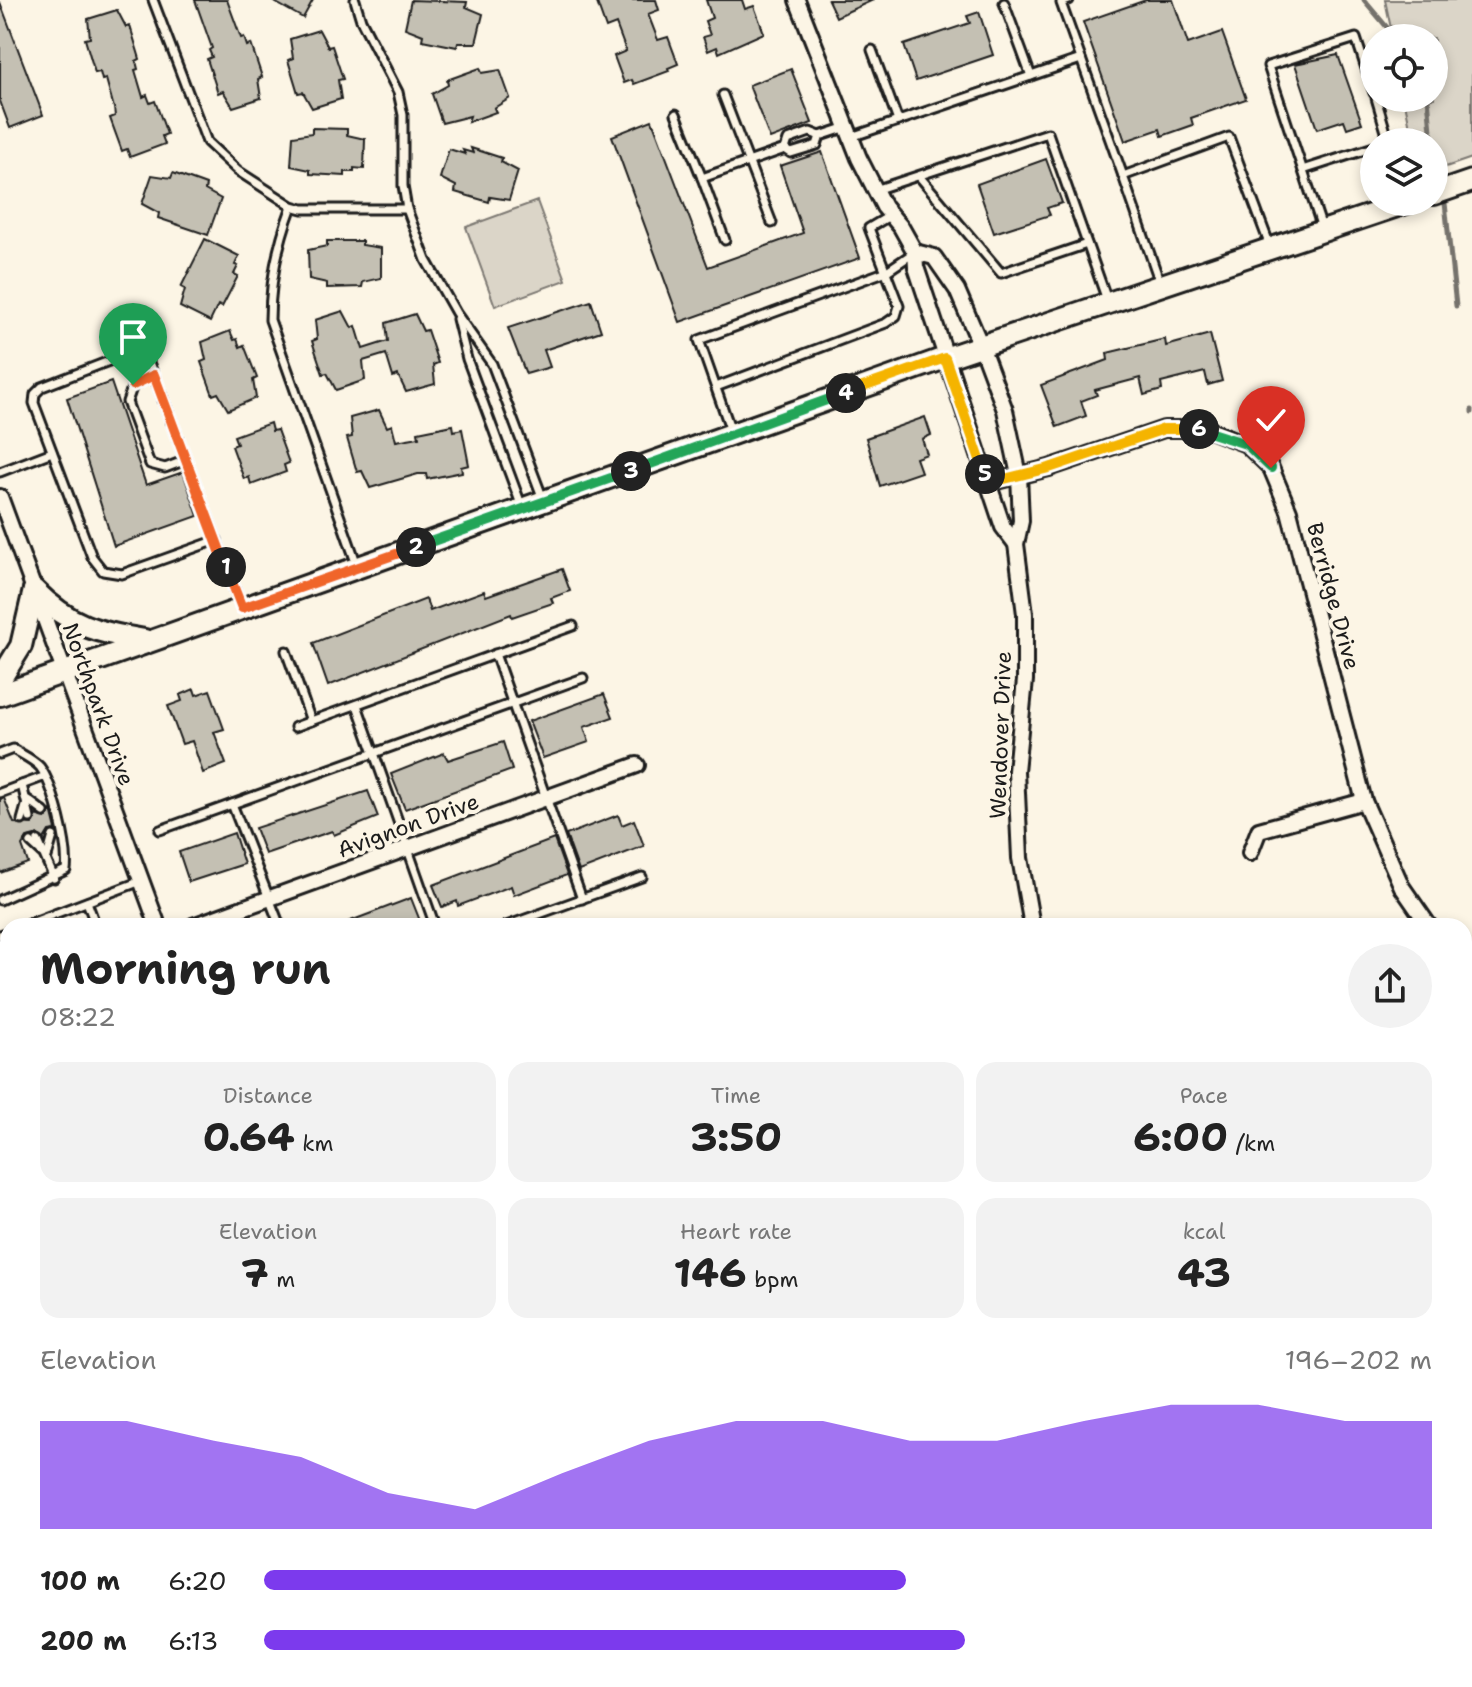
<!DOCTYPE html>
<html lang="en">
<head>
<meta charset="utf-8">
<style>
  :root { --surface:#fff; --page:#f2f2f2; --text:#222; --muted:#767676; --accent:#7c3aed }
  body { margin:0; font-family:"Shantell Sans",sans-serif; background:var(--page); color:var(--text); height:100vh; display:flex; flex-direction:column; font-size:30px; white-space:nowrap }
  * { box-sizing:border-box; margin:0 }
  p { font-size:26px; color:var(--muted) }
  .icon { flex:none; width:44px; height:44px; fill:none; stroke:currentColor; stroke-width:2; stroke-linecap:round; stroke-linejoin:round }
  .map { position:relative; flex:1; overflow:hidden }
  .drawer { position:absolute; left:0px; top:918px; width:1472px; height:770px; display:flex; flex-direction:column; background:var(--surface); border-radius:24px 24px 0 0; box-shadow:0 4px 12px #0003 }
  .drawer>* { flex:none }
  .fabs { position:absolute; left:1360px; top:24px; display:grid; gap:16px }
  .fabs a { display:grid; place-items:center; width:88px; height:88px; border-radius:50%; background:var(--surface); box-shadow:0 4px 12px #0003; font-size:40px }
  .pin { position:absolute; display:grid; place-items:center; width:68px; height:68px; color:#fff; margin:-82px -34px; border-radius:50% 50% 50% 0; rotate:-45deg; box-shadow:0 0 8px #0007 }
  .pin .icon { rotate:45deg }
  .km { position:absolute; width:40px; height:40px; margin:-20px; border-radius:50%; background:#222; color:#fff; font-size:22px; line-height:40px; text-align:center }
  .round { display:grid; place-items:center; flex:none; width:84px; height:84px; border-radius:42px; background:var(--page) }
  .head { display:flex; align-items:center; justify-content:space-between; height:136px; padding:0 40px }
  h1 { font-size:44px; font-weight:700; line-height:60px }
  .stats { display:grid; grid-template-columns:repeat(3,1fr); gap:12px; height:136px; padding:8px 40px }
  .stats div { display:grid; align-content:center; border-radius:20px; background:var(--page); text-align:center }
  .stats b { font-size:40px; font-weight:700 }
  .stats small { font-size:22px; font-weight:400 }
  .stats p { font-size:22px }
  .chart { height:224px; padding:16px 40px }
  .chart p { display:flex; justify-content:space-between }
  .chart svg { width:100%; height:144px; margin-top:8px; fill:var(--accent); opacity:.7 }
  ul { padding:0 40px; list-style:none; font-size:26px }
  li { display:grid; grid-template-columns:128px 96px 1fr; align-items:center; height:60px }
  li i { height:20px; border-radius:10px; background:var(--accent) }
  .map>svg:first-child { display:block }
  .green { fill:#dbd5c8; stroke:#7c7872; stroke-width:2 }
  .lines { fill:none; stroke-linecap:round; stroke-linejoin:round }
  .stream { stroke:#75726c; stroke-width:5 }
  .building { fill:#c4c0b3; stroke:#1c1c1c; stroke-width:2 }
  .service-casing { stroke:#1c1c1c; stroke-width:13 }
  .minor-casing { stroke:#1c1c1c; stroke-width:20 }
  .secondary-casing { stroke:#1c1c1c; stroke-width:26 }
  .service { stroke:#fcf5e5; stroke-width:7 }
  .minor { stroke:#fcf5e5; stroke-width:14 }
  .secondary { stroke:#fcf5e5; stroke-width:20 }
  .split-1-casing { stroke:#fff; stroke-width:16 }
  .split-2-casing { stroke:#fff; stroke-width:16 }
  .split-3-casing { stroke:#fff; stroke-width:16 }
  .split-4-casing { stroke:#fff; stroke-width:16 }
  .split-5-casing { stroke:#fff; stroke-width:16 }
  .split-6-casing { stroke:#fff; stroke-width:16 }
  .split-7-casing { stroke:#fff; stroke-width:16 }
  .split-1 { stroke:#f0652b; stroke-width:10 }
  .split-2 { stroke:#f0652b; stroke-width:10 }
  .split-3 { stroke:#22a559; stroke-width:10 }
  .split-4 { stroke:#22a559; stroke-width:10 }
  .split-5 { stroke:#f5b400; stroke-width:10 }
  .split-6 { stroke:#f5b400; stroke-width:10 }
  .split-7 { stroke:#22a559; stroke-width:10 }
  .labels { text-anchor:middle; stroke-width:8; stroke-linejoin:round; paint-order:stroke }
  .street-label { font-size:22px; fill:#1c1c1c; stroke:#fcf5e5 }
</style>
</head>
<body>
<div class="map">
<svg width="1472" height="1687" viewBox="0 0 1472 1687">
  <rect width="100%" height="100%" fill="#fcf5e5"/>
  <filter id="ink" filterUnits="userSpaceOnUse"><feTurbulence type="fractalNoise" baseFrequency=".0125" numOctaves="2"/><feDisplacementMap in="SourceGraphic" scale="16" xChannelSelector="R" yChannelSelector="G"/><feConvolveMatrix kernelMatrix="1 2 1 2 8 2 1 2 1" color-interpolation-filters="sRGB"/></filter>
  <g filter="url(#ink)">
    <!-- green -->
    <g class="green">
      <polygon points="1385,0 1472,0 1472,158 1434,171 1434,142 1413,142 1404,98 1434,98 1434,38 1393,38"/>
      <polygon points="537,201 566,280 495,306 466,227"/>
    </g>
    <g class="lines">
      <!-- stream -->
      <g class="stream">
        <polyline points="1364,0 1396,38"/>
        <polyline points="1428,98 1432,142"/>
        <polyline points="1434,158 1435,165"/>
        <polyline points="1445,203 1456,306"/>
        <polyline points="1472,410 1472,412"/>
      </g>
    </g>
    <!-- building -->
    <g class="building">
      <polygon points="195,0 227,0 241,38 244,37 247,46 251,44 262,77 258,79 261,98 233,107 223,91 218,93 207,59 212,57 209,50 212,48"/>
      <polygon points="271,0 313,0 303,18"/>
      <polygon points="411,0 467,2 466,7 483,14 476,43 458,43 457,47 422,40 423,35 405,28"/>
      <polygon points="596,0 656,0 659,10 648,14 658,40 668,37 678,64 668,68 669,71 634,84 632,80 624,83 614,56 626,51 616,24 606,28"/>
      <polygon points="706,0 742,0 745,9 754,6 764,33 719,53 717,47 708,51 703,37 710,35 705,21 712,18"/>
      <polygon points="828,0 873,0 836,17"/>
      <polygon points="1146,0 1173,0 1188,44 1222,32 1246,99 1191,118 1193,125 1162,136 1160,129 1125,141 1083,22"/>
      <polygon points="0,2 43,115 10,128 0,101"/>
      <polygon points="117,10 126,27 130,26 140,59 136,61 138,69 135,70 143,97 147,95 150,103 155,101 167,134 162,136 165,144 130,157 127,149 122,151 110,118 115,116 114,108 106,79 102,80 100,72 95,73 85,39 90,38 88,19"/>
      <polygon points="979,12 993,55 916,81 904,45 970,23 967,16"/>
      <polygon points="319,30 328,47 332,46 343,79 338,80 341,99 312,108 303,92 298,93 288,60 293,58 290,39"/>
      <polygon points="1338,55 1362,123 1347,128 1344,120 1317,129 1295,64"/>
      <polygon points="480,68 482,73 500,70 510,98 494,108 496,112 468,122 470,116 442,123 432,94 448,85 447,80"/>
      <polygon points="791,69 812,123 770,139 749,85"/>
      <polygon points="652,120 708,267 803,233 780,166 822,152 860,258 680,322 612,136"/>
      <polygon points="312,128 347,129 347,135 365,139 364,169 354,168 354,172 345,172 345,176 310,174 310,170 291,166 293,136 312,133"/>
      <polygon points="471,148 502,158 501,162 518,171 509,200 490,197 489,202 455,192 456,186 440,178 449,149 465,154 463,150 473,153"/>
      <polygon points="1046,159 1062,203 1047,208 1050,215 994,233 977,184"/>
      <polygon points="173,173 206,185 205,190 221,199 208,235 158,218 159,213 142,204 152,175 171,178"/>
      <polygon points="205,239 239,256 235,265 238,266 234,274 238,276 222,307 218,305 210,322 180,307 185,289 181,287"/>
      <polygon points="327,241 362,241 362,245 381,248 381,278 363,282 362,287 327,288 327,283 309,279 308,250 327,246"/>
      <polygon points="591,301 601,331 544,350 550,367 526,374 508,328"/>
      <polygon points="343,311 352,328 356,326 363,349 388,341 386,323 415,314 423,331 427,330 438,363 433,365 435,384 406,392 398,375 393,377 386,354 363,361 365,380 336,390 327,373 323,374 312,341 317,339 315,320"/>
      <polygon points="230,331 234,340 237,339 240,347 244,345 257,378 253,380 256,398 228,410 218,393 213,395 201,362 206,360 202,342"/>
      <polygon points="1210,334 1222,381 1208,385 1205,372 1161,383 1162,390 1144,395 1140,378 1095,390 1097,395 1081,401 1086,416 1057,427 1041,385 1108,360 1107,353 1165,339 1166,346"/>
      <polygon points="111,382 146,485 183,472 198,516 114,546 67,398"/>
      <polygon points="379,410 387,427 392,425 396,441 419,437 418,432 453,425 454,431 462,429 469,465 461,467 462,472 427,479 426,474 418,474 370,488 362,471 357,472 347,438 352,437 350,418"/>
      <polygon points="925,417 931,435 922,439 927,454 916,458 921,472 880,486 866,438"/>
      <polygon points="270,423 272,431 277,430 289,463 284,465 286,472 251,485 249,477 244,479 232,446 237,444 234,436"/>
      <polygon points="562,569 570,591 551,598 553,603 512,617 511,614 328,686 313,643 426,599 430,611 484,591 486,596"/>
      <polygon points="194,689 196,695 210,690 224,729 214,732 226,764 203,773 192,741 182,744 168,706 182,701 180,695"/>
      <polygon points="604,694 613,717 584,727 589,742 543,758 529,721"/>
      <polygon points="503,742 512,770 405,809 391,774 444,753 448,760"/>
      <polygon points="368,791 378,817 334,835 332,831 265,854 255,828"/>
      <polygon points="4,798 14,823 32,824 36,815 46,818 51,810 56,830 49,831 44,839 38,835 27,838 22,846 28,863 0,873 0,799"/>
      <polygon points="618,815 622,825 634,820 644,846 579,871 566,835"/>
      <polygon points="234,833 244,864 189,882 179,852"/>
      <polygon points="554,839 567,875 514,895 511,886 458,906 457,901 442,907 433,885"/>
      <polygon points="411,898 422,926 340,926 340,925"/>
    </g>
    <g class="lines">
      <!-- service casing -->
      <g class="service-casing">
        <g id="service">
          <polyline points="153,0 207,142 238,171 292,206 303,209 407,209"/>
          <polyline points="355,0 361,20 398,92 403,115 403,186 407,209 426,260 456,313 492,364 543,499"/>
          <polyline points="1069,0 1061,3 1123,176"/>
          <polyline points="1004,3 1031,76"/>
          <polyline points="872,50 898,121"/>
          <polyline points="723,95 772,223"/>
          <polyline points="1376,98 1389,142"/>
          <polyline points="676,114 702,178 785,149 791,153 817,145 820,136"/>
          <polyline points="851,137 1081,59"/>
          <polyline points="785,149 788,140 810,132 820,136 847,127"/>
          <polyline points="1303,170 1374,147"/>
          <polyline points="919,176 1001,273 1087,244"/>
          <polyline points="702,178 725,240"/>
          <polyline points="875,190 1048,133 1107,300"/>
          <path d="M292 206C278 243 270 280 270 320L357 565"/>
          <polyline points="1322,228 1268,66 1356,38 1374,93"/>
          <polyline points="1160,283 1123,176 1229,137 1270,246"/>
          <polyline points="457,319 467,359 522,507"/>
          <polyline points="154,375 133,385 127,402 150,464 165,468 186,460"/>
          <polyline points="716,387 886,323 896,316 899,306 869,228 891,215"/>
          <polyline points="731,431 699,340 887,271 915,252"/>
          <polyline points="0,472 52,452"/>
          <polyline points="217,540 122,574 103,571 92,557 34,403 35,394 42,387 135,351 143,352 147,357 241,606"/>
          <polyline points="286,651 311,721 573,626"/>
          <polyline points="495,654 582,899"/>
          <polyline points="357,705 435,926"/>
          <polyline points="295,727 311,721"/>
          <path d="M0 754 13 749C21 754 34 760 40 767 54 786 69 847 66 870L0 900"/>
          <polyline points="22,785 30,818"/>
          <polyline points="0,793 43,777"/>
          <polyline points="28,800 44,812"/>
          <polyline points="232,804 280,926"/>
          <polyline points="22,820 26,806"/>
          <polyline points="160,830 583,678"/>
          <polyline points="38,841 54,878"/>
          <polyline points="31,843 42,853"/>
          <polyline points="47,857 53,836"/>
          <polyline points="87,902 96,926"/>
          <polyline points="23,926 141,881"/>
          <polyline points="506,926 642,877"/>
          <polyline points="0,935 8,932"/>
          <polyline points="0,1030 8,1027"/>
          <polyline points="0,1165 8,1162"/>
        </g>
      </g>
      <!-- minor casing -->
      <g class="minor-casing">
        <g id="minor">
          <polyline points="797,0 859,158 884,207 901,227 915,252 916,267 1003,527 1016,544"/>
          <polyline points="915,252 934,257 957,290 981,346 1005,410 1019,475 1021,521 1016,544 1025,614 1025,680 1016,771 1020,858 1032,926"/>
          <polyline points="988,483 1049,468 1164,429 1207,429 1246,444 1271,468 1289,511 1364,801 1402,887 1429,926"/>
          <polyline points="0,497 158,926"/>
          <polyline points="1250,853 1259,830 1364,801"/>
          <polyline points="193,926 637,765"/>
          <polyline points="1464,964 1472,972"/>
          <polyline points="1464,1273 1472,1270"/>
          <polyline points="0,1322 8,1319"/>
          <polyline points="1464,1407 1472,1415"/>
          <polyline points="0,1597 8,1619"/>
          <polyline points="30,1680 32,1687"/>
          <polyline points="265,1680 268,1687"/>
          <polyline points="1012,1680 1014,1687"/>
          <polyline points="456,1687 475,1680"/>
        </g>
      </g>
      <!-- secondary casing -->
      <g class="secondary-casing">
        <g id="secondary">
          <polyline points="1434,194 1472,181"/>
          <path d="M34 590C70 626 95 632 145 640"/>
          <polyline points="0,680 21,646 34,590"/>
          <polyline points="0,695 945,358 1409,202"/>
        </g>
      </g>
      <!-- service -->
      <use href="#service" class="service"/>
      <!-- minor -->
      <use href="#minor" class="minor"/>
      <!-- secondary -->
      <use href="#secondary" class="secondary"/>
    </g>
  </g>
  <g class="lines" filter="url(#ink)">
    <!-- split-1 casing -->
    <g class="split-1-casing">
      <polyline id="split-1" points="133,385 154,375 226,567"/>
    </g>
    <!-- split-2 casing -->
    <g class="split-2-casing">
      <polyline id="split-2" points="226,567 242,608 416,547"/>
    </g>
    <!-- split-3 casing -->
    <g class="split-3-casing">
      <polyline id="split-3" points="416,547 631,471"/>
    </g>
    <!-- split-4 casing -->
    <g class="split-4-casing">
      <polyline id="split-4" points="631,471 846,393"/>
    </g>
    <!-- split-5 casing -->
    <g class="split-5-casing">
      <polyline id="split-5" points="846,393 945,358 985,474"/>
    </g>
    <!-- split-6 casing -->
    <g class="split-6-casing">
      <polyline id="split-6" points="985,474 988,483 1049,468 1164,429 1199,429"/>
    </g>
    <!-- split-7 casing -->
    <g class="split-7-casing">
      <polyline id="split-7" points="1199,429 1246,444 1271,468"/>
    </g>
    <!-- split-1 -->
    <use href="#split-1" class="split-1"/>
    <!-- split-2 -->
    <use href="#split-2" class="split-2"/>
    <!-- split-3 -->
    <use href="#split-3" class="split-3"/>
    <!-- split-4 -->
    <use href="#split-4" class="split-4"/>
    <!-- split-5 -->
    <use href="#split-5" class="split-5"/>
    <!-- split-6 -->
    <use href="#split-6" class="split-6"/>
    <!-- split-7 -->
    <use href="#split-7" class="split-7"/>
  </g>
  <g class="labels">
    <!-- street labels -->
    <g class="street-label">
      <text transform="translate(1334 596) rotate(75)" y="8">Berridge Drive</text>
      <text transform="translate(99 704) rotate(70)" y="8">Northpark Drive</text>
      <text transform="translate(1000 735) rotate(-88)" y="8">Wendover Drive</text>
      <text transform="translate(408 825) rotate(-20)" y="8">Avignon Drive</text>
    </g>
  </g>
</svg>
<div class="fabs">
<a><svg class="icon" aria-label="locate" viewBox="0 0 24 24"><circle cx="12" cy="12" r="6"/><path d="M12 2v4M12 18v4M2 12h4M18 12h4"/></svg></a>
<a><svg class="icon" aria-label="layers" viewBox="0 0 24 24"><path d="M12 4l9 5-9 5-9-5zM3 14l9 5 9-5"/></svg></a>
</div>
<div class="pin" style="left:133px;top:385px;background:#1e9e55"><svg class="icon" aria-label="arrive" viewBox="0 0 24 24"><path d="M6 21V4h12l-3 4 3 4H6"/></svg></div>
<div class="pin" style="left:1271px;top:468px;background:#d93025"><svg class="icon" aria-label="check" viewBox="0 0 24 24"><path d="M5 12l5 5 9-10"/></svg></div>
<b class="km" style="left:226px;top:567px">1</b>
<b class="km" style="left:416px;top:547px">2</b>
<b class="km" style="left:631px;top:471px">3</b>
<b class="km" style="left:846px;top:393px">4</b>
<b class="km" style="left:985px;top:474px">5</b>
<b class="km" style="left:1199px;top:429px">6</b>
<section class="drawer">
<div class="head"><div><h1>Morning run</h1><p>08:22</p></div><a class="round"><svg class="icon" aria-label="share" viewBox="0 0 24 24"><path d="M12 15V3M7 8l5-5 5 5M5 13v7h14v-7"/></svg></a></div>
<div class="stats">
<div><p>Distance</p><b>0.64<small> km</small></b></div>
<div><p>Time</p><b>3:50</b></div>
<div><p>Pace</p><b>6:00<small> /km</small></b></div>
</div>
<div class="stats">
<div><p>Elevation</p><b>7<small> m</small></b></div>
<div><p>Heart rate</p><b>146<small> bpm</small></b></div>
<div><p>kcal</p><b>43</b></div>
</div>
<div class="chart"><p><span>Elevation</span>196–202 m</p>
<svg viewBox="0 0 160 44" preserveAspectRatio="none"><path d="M0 44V11L10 11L20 17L30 22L40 33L50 38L60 27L70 17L80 11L90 11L100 17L110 17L120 11L130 6L140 6L150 11L160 11V44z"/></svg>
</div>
<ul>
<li><b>100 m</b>6:20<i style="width:55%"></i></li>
<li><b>200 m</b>6:13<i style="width:60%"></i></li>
</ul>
</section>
</div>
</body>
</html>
